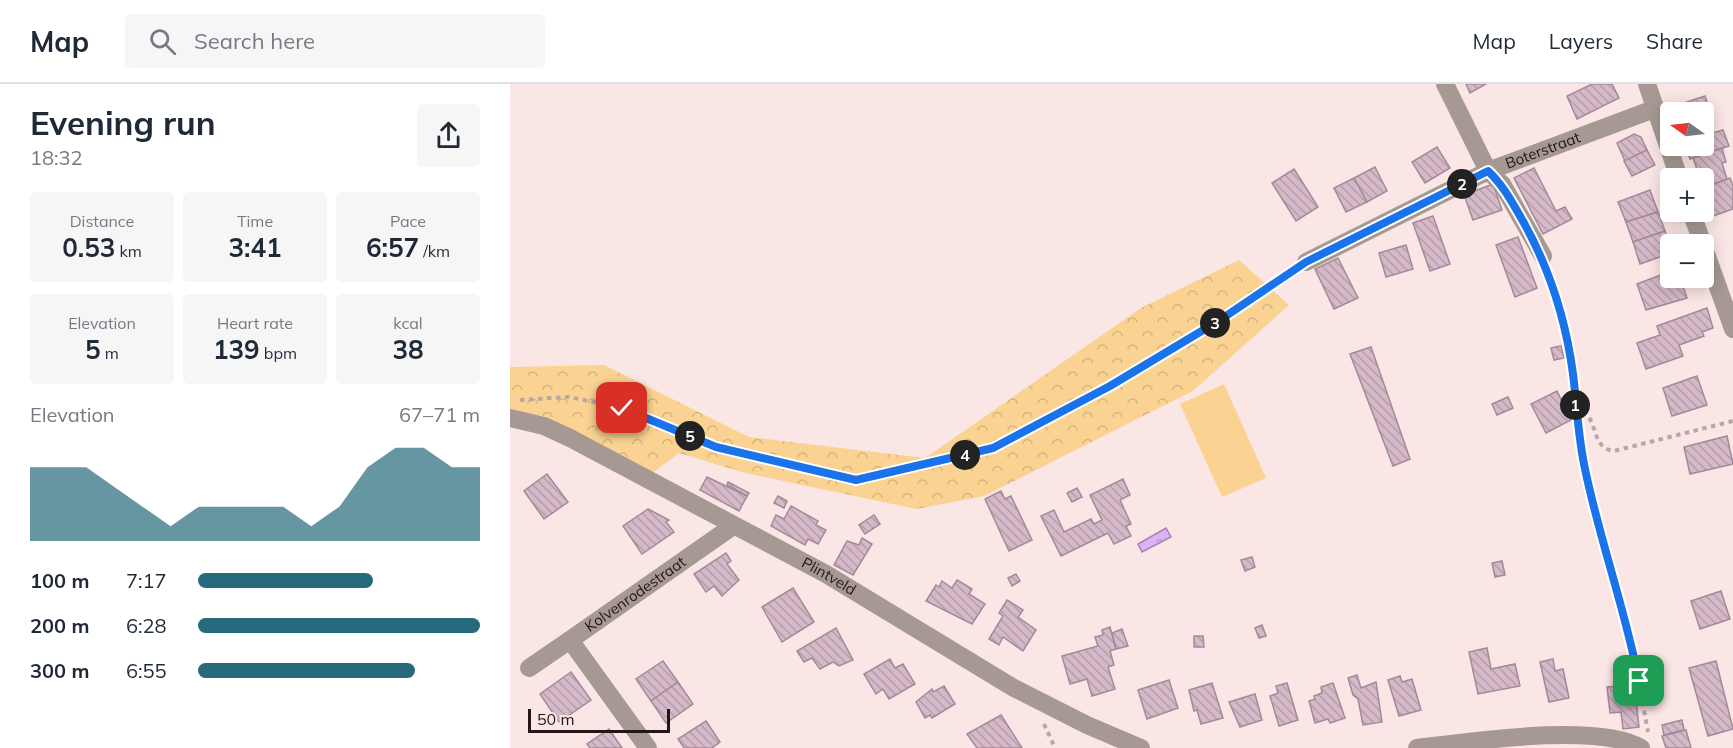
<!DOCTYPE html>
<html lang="en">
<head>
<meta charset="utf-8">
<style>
  :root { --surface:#fff; --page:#f6f6f7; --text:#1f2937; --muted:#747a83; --line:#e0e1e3; --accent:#266a7b }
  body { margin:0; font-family:Mulish,sans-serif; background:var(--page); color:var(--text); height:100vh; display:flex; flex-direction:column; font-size:22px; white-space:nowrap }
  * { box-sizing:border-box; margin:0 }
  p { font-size:20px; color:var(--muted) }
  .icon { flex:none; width:33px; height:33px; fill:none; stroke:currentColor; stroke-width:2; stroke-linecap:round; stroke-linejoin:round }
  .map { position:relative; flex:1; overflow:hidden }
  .details { display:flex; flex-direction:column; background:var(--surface); width:510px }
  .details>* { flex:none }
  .needle { width:39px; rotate:284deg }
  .buttons { position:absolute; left:1150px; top:18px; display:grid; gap:12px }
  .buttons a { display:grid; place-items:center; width:54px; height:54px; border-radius:6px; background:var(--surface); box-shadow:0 3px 15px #0003; font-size:30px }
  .scale { position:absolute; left:18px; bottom:15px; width:142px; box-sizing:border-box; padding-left:6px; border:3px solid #221617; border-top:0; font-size:16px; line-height:21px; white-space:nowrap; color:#221617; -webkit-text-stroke:4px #fbe6e6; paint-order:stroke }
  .pin { position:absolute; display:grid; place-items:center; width:51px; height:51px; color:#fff; margin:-26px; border-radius:12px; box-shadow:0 3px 9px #0006 }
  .km { position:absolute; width:30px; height:30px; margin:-15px; border-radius:50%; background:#222; color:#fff; font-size:16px; line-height:30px; text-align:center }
  .round { display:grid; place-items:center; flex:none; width:63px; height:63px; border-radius:6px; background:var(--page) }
  .summary { display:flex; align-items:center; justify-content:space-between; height:102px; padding:0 30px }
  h1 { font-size:33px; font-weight:700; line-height:45px }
  .metrics { display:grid; grid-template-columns:repeat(3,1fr); gap:9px; height:102px; padding:6px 30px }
  .metrics div { display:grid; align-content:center; border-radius:6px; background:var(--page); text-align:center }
  .metrics b { font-size:26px; font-weight:700 }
  .metrics small { font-size:16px; font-weight:400 }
  .metrics p { font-size:16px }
  .chart { height:168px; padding:12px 30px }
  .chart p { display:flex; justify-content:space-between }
  .chart svg { width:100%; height:108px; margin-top:6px; fill:var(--accent); opacity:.7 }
  ul { padding:0 30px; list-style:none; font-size:20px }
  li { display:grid; grid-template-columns:96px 72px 1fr; align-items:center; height:45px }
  li i { height:15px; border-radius:8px; background:var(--accent) }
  header { display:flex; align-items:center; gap:36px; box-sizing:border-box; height:84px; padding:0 30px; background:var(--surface); border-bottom:2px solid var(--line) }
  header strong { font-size:28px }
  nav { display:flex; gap:33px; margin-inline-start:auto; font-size:21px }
  .search { width:420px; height:54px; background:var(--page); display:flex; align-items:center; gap:15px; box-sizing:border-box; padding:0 21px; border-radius:6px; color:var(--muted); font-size:22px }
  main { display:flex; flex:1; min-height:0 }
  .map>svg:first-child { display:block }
  .forest { fill:url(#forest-crowns) }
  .green { fill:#fad392 }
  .water { fill:url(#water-ripples); stroke:#a482b2; stroke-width:1.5 }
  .building { fill:url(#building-back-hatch); stroke:#a48998; stroke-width:1.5 }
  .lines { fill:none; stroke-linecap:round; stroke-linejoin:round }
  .path { stroke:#b9a7a7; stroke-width:4; stroke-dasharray:4.5 4.5; stroke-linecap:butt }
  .minor { stroke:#a69993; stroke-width:18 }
  .route-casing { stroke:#fff; stroke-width:12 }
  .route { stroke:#1a73e8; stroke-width:8 }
  .labels { text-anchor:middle; stroke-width:5; stroke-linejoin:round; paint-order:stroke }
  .street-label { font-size:15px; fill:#221617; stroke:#fbe6e6 }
</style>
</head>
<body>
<header>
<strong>Map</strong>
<div class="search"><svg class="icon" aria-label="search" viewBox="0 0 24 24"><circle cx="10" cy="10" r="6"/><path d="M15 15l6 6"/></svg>Search here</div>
<nav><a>Map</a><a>Layers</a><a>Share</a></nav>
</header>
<main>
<section class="details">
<div class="summary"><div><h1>Evening run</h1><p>18:32</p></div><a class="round"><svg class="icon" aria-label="share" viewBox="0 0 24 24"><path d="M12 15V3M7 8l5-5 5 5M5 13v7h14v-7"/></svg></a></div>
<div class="metrics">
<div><p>Distance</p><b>0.53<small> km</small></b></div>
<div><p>Time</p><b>3:41</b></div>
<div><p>Pace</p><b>6:57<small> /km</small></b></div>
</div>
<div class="metrics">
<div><p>Elevation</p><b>5<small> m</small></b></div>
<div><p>Heart rate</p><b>139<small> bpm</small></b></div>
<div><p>kcal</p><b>38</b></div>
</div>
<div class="chart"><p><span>Elevation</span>67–71 m</p>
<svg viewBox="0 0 160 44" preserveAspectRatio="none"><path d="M0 44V14L10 14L20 14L30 22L40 30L50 38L60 30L70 30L80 30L90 30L100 38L110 30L120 14L130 6L140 6L150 14L160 14V44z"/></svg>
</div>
<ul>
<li><b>100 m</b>7:17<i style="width:62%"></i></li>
<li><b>200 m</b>6:28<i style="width:100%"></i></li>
<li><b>300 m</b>6:55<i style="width:77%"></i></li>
</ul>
</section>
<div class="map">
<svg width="1223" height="664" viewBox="0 0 1223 664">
  <defs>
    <pattern id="forest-crowns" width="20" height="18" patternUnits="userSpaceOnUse" patternTransform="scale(1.5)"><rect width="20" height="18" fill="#fad392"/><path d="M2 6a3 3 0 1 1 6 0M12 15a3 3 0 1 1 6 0" fill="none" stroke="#d6b47d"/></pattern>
    <pattern id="water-ripples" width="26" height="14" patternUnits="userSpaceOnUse" patternTransform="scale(1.5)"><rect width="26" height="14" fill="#dcb1f5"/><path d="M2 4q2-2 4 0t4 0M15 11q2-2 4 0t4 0" fill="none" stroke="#bc98d1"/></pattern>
    <pattern id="building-back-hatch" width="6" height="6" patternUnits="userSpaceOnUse" patternTransform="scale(1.5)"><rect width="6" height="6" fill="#d6b9c8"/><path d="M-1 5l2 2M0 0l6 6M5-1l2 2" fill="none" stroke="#b79eab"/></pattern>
  </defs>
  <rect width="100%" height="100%" fill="#fbe6e6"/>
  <!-- forest -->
  <polygon class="forest" points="729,176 779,221 683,307 474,412 406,425 235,389 169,369 141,390 33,332 0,328 0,283 94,281 239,353 415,374 631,224"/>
  <!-- green -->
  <polygon class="green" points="714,300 756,394 712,413 670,320"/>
  <!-- water -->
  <polygon class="water" points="656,444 661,453 632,468 628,460"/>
  <!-- building -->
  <g class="building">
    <polygon points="956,0 976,0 960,9"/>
    <polygon points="1082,0 1102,0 1109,14 1067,35 1057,12"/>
    <polygon points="1195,12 1200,26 1164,28 1162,23"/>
    <polygon points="1194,36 1199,50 1213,46 1219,62 1180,75 1175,62 1194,62"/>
    <polygon points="1124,50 1131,53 1137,66 1115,77 1107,59"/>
    <polygon points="927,63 940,84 915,99 902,78"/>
    <polygon points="1212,64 1216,78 1212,79 1217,95 1194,104 1194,94 1190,94 1183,74"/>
    <polygon points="1137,66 1145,81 1122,92 1114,77"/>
    <polygon points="865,83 877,107 857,118 844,94"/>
    <polygon points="1024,84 1046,127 1055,123 1062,135 1033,150 1004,94"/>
    <polygon points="784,85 808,123 786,137 762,99"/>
    <polygon points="844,94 857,118 836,128 824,104"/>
    <polygon points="1220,94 1223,102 1223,125 1203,132 1194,104"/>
    <polygon points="983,100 992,126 963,136 954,111"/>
    <polygon points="1140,106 1148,128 1116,138 1108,118"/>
    <polygon points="1148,128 1155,147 1123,158 1116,138"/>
    <polygon points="923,132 940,180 920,187 903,139"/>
    <polygon points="1155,147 1161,169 1130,180 1123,158"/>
    <polygon points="1008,153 1027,204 1005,213 986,161"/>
    <polygon points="896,161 903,185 876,193 869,169"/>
    <polygon points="828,174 848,214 824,225 805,185"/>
    <polygon points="1161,187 1161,194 1170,194 1177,214 1136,226 1127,200"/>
    <polygon points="1197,224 1203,244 1192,248 1194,252 1169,261 1173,272 1136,285 1127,259 1150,251 1147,242"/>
    <polygon points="1051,262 1054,274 1044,276 1041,264"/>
    <polygon points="861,263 900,375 883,382 840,270"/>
    <polygon points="1187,292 1197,321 1162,332 1153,304"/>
    <polygon points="1047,307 1061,336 1036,349 1021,320"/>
    <polygon points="998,313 1003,324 987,331 982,320"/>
    <polygon points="1217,352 1223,380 1180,390 1174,363"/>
    <polygon points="37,390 58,418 34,435 14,407"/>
    <polygon points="197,393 237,412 229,427 190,406"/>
    <polygon points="613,395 620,411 610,416 621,440 616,442 621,452 604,460 598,449 551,472 531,432 544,426 554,448 581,435 584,440 592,436 580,411"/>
    <polygon points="218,398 239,409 237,412 217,401"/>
    <polygon points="567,404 572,413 562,418 557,409"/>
    <polygon points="491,407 495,415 501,412 522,456 499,467 475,415"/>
    <polygon points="268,412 277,417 274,424 264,419"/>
    <polygon points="281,422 308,437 306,441 316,446 308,460 298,455 295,461 261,442 266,431 274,435"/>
    <polygon points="138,425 159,436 156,438 164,448 132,470 113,442"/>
    <polygon points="364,431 370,440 355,450 349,441"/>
    <polygon points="352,454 362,460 343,491 324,481 337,457 349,461"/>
    <polygon points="216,469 221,477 217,480 229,496 212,512 204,502 196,508 184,490"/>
    <polygon points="742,473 745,483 735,487 731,476"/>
    <polygon points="992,477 995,491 985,493 982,479"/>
    <polygon points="506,490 510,497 502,502 498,494"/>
    <polygon points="447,496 462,505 459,510 475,520 462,540 416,517 426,501 429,503 432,497 442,504"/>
    <polygon points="283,504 304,538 272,558 252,523"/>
    <polygon points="1211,507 1220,535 1190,545 1181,517"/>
    <polygon points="497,516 513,526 508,533 526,546 513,567 493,553 489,561 479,555 493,532 489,529"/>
    <polygon points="752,541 756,552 749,554 745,544"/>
    <polygon points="600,543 606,565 600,567 604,581 598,583 605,605 582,612 577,595 560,600 552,572 588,562 585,553 593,551 592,546"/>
    <polygon points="326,544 343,576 329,582 323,578 310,585 302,574 294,578 287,567"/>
    <polygon points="612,545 618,562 606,565 602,549"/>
    <polygon points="684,552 693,552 694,563 684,563"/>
    <polygon points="977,564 981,585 1005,580 1010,602 968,610 959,568"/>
    <polygon points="380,575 385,584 393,580 405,600 379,615 373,605 366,610 354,590"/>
    <polygon points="1043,575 1045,587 1053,585 1059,614 1039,618 1030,578"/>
    <polygon points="153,577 168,598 141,617 126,595"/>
    <polygon points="1206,577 1223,645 1198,652 1179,584"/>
    <polygon points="61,588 81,616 49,638 30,610"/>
    <polygon points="847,591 851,604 866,598 872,638 853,641 848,615 843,611 838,594"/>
    <polygon points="890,592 892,598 902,595 911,626 889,632 878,596"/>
    <polygon points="659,596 668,624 637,635 628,606"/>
    <polygon points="168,598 183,620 156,639 141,617"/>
    <polygon points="702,599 713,634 691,640 687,626 684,627 679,606"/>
    <polygon points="777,599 788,636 769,642 760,612 768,609 766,602"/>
    <polygon points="823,599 835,634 820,639 818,635 805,639 799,617 805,615 804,612 812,609 811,603"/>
    <polygon points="434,602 445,620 422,634 420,631 415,634 406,618 422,605 423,608"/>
    <polygon points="1108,602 1109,609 1125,607 1129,643 1113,645 1111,628 1100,629 1097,603"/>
    <polygon points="745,610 752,636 730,643 719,618"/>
    <polygon points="491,631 512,664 467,664 457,650"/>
    <polygon points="1172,636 1174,646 1154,651 1152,641"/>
    <polygon points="196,637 210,658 202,664 174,664 168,655"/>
    <polygon points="99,645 112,664 80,664 77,660"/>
    <polygon points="1176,646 1181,664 1156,664 1152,652"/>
  </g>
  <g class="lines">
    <!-- path -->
    <g class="path">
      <polyline points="1038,188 1059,263 1066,337 1075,387 1120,550 1138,648"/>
      <polyline points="10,316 59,313 112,324 206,363 346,396 483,364 600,302 710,236 783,187"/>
      <path d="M1066 322C1092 335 1078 363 1104 367L1223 337"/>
      <polyline points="534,640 545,664"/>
    </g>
    <!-- minor -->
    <g class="minor">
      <polyline points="935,0 978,87 992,100 1033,172"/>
      <polyline points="1137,0 1169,94"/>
      <polyline points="1181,128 1193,160"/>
      <polyline points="1194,164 1223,245"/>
      <path id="s1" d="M796 178 978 87 1144 25"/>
      <path id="s2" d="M0 334 34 342 60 354 316 490 504 604 577 641 631 664"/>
      <polyline points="19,584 60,556"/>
      <path id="s3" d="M138 664 60 556 223 442"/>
      <path d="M907 664C958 658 1088 638 1131 664"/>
    </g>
  </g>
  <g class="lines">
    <!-- route casing -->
    <g class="route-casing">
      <path id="route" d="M112 324 206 363 346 396 483 364 600 302 710 236 796 178 978 87C994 102 1003 120 1014 139 1040 186 1056 237 1063 290 1067 322 1068 353 1075 385 1090 457 1115 525 1129 597"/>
    </g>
    <!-- route -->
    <use href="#route" class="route"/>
  </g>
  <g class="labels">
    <!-- street labels -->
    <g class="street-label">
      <text dy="5" stroke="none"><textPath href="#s1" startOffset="262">Boterstraat</textPath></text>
      <text dy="5" stroke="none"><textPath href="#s2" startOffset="357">Plintveld</textPath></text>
      <text dy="5" stroke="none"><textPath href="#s3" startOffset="213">Kolvenrodestraat</textPath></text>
    </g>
  </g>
</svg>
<div class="buttons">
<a><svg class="needle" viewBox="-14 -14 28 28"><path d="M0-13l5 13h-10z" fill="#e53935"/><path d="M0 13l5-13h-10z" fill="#747a83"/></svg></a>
<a>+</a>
<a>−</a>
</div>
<div class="scale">50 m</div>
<div class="pin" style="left:1129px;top:597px;background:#1e9e55"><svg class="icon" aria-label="arrive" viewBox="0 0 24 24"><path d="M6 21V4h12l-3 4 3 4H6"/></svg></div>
<div class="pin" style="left:112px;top:324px;background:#d93025"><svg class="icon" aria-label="check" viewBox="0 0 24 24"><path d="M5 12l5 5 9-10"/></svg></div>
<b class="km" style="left:1065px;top:321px">1</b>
<b class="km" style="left:952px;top:100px">2</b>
<b class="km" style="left:705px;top:239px">3</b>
<b class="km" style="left:455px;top:371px">4</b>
<b class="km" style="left:180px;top:352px">5</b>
</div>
</main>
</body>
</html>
